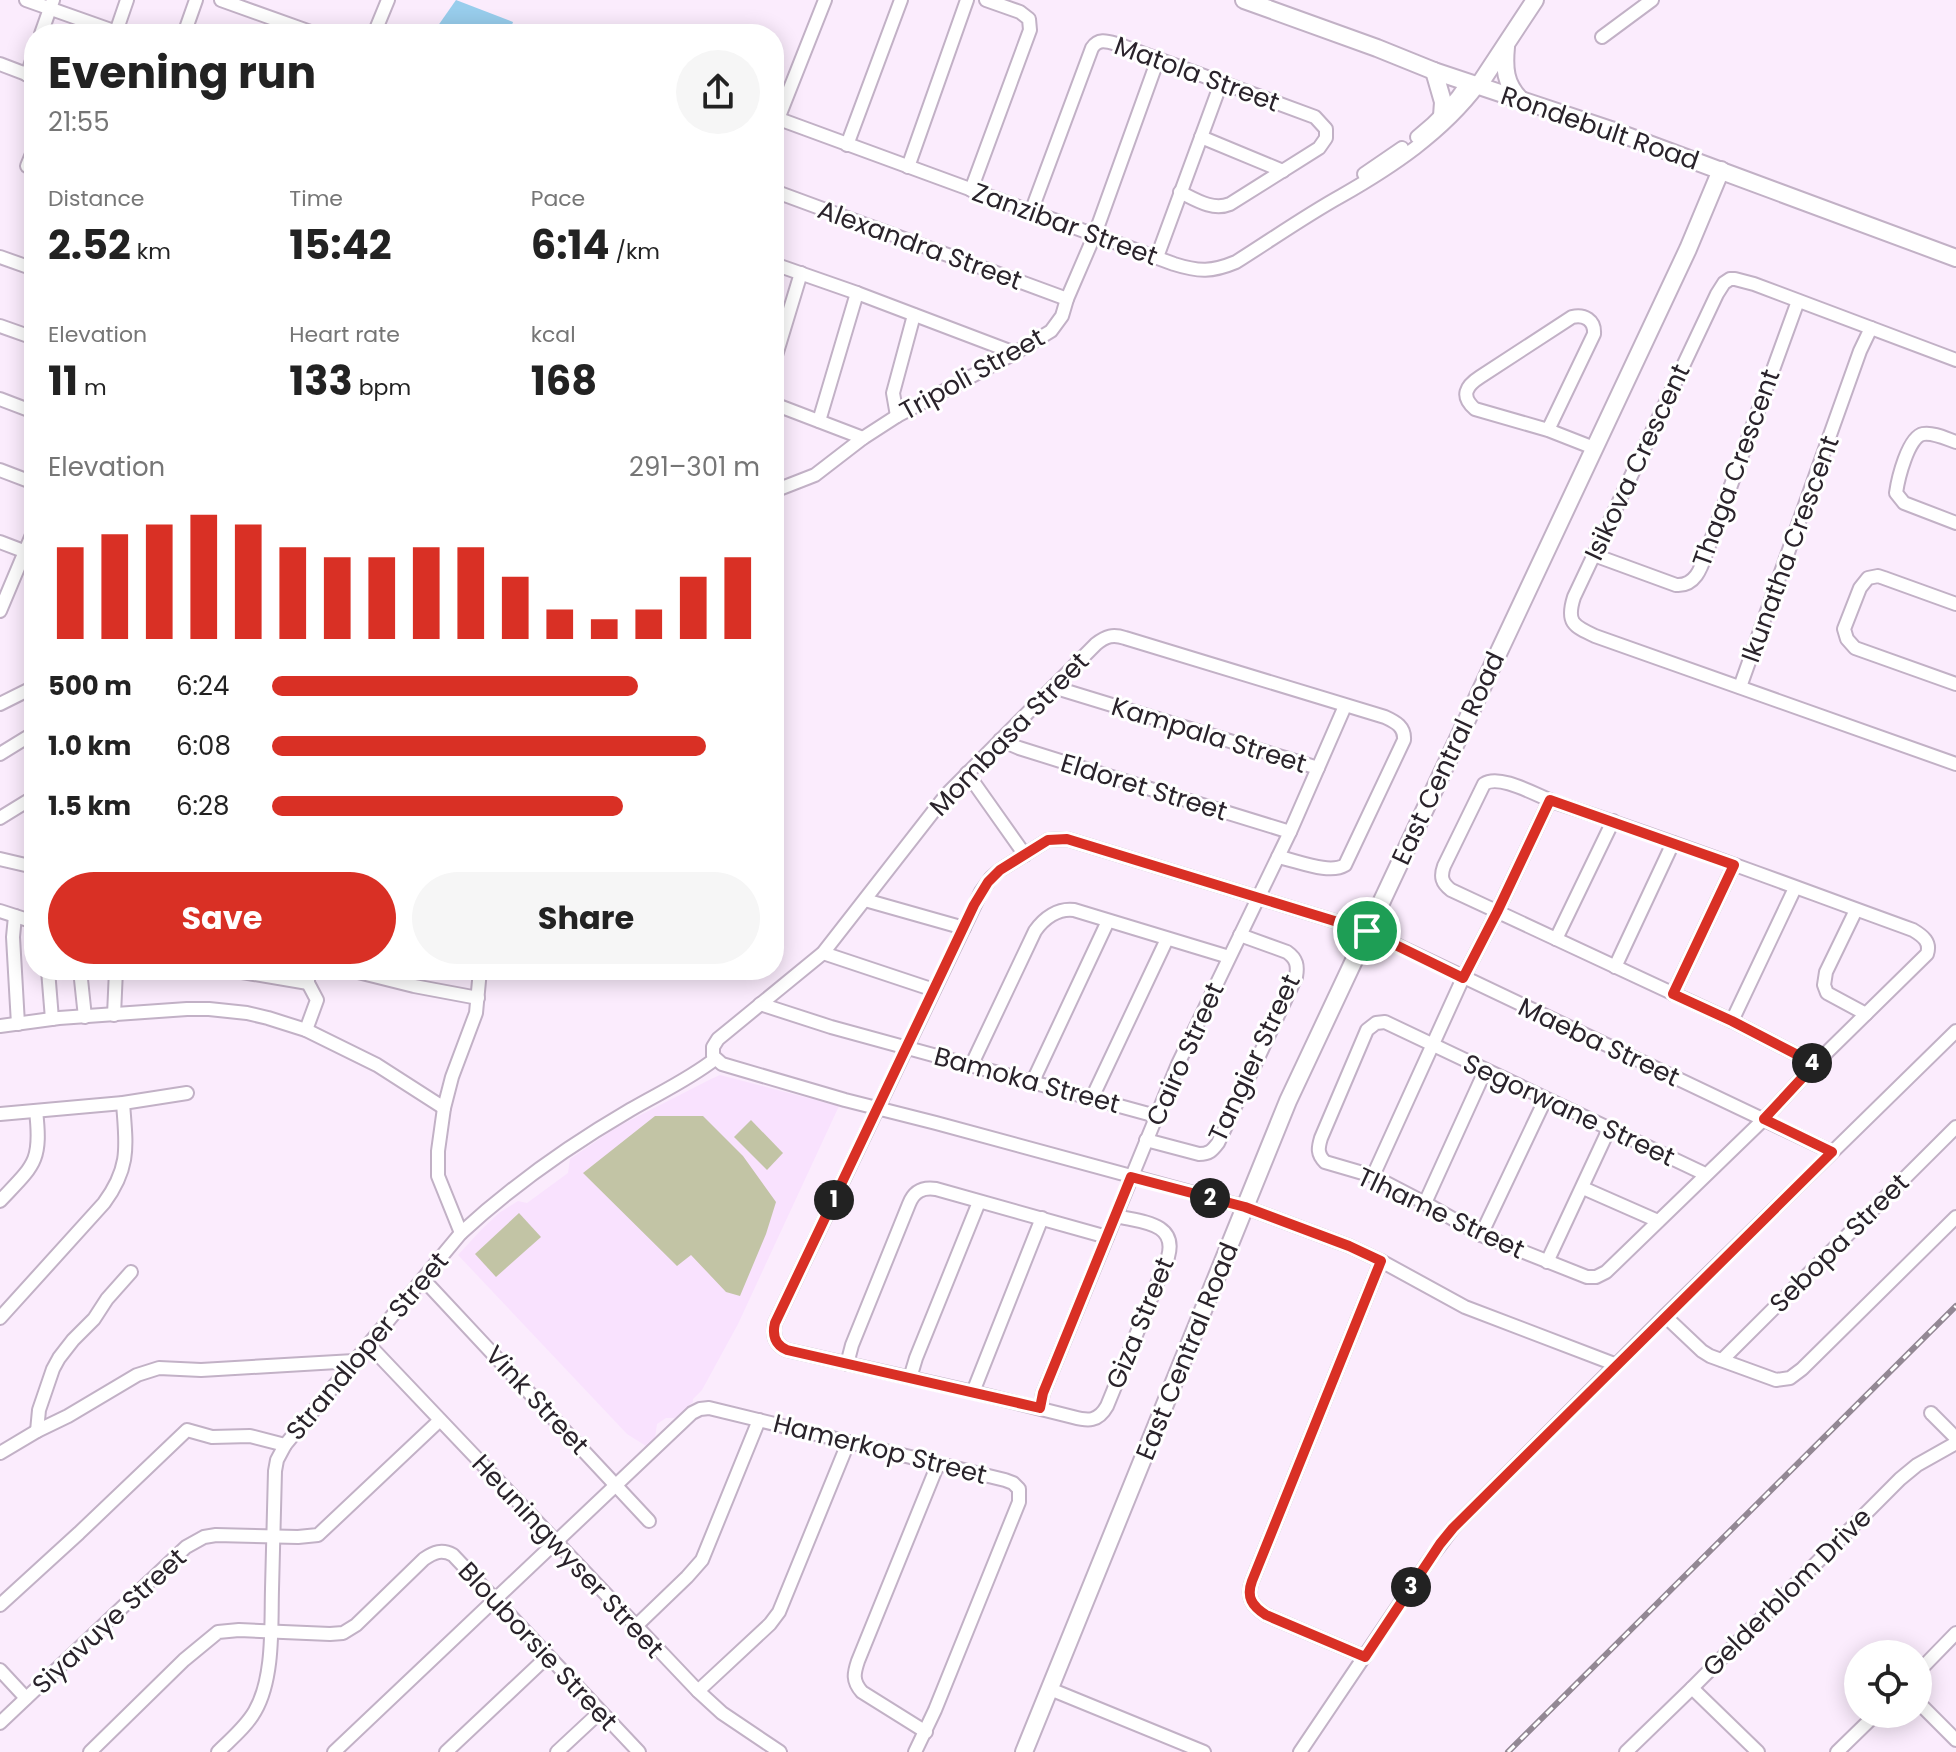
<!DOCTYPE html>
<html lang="en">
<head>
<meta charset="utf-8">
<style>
  :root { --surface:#fff; --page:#f6f6f6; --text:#222; --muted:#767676; --accent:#d93025 }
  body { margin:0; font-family:Poppins,sans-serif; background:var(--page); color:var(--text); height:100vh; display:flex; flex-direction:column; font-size:30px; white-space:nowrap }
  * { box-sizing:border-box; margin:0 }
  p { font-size:26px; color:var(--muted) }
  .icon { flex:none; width:44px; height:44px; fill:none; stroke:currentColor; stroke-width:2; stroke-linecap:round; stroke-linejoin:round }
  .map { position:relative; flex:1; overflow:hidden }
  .panel { position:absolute; left:24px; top:24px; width:760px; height:956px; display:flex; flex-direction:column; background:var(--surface); border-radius:32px; box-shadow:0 4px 20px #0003 }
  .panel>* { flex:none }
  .controls { position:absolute; left:1844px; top:1640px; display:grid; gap:16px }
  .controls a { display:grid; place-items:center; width:88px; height:88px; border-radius:50%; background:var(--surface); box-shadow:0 4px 20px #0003; font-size:40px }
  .pin { position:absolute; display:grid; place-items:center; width:68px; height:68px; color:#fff; margin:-34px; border:4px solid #fff; border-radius:50%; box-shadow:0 2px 8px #0007 }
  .km { position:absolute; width:40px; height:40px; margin:-20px; border-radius:50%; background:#222; color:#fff; font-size:22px; line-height:40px; text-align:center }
  .round { display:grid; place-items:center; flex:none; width:84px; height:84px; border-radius:42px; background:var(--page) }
  .head { display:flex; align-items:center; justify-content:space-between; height:136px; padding:0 24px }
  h1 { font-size:44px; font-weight:700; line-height:60px }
  .stats { display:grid; grid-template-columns:repeat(3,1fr); gap:12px; height:136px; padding:8px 24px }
  .stats div { display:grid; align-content:center }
  .stats b { font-size:40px; font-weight:700 }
  .stats small { font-size:22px; font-weight:400 }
  .stats p { font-size:22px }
  .chart { height:224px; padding:16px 24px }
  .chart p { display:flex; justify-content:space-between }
  .chart svg { width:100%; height:144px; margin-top:8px; stroke:var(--accent); stroke-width:6 }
  .cta { display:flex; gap:16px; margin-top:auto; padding:16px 24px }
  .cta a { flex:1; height:92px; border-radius:48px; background:var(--accent); color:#fff; font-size:32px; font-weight:700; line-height:92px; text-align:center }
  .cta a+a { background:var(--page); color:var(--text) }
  ul { padding:0 24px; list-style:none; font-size:26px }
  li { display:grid; grid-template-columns:128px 96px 1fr; align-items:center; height:60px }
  li i { height:20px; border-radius:10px; background:var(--accent) }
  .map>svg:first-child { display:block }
  .built { fill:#f9e2fe }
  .green { fill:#c2c4a5 }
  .water { fill:#98cdec }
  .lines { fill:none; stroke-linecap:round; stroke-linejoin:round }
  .street-casing { stroke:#c2b1c6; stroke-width:16 }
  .secondary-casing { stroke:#c2b1c6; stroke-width:20 }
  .street { stroke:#fff; stroke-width:12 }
  .secondary { stroke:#fff; stroke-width:16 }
  .rail-casing { stroke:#938894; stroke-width:6 }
  .rail { stroke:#fff; stroke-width:3; stroke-dasharray:9; stroke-linecap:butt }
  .route-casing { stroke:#fff; stroke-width:16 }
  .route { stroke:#d93025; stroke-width:10 }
  .labels { text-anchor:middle; stroke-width:6; stroke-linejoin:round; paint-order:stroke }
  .street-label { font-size:26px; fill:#2a232b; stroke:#fff }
</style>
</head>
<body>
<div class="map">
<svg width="1956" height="1752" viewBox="0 0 1956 1752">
  <rect width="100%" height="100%" fill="#fbecfd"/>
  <!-- built -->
  <polygon class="built" points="720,1075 839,1106 738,1324 702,1390 693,1399 693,1402 675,1418 666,1418 657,1424 655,1438 646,1446 627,1434 458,1255 481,1230 499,1213 518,1201 527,1203 568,1173 570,1159 617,1127 711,1079"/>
  <!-- green -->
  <g class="green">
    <polygon points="655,1116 703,1116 743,1156 776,1202 766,1234 740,1296 726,1292 691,1255 677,1266 583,1173"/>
    <polygon points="751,1120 783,1153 767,1170 734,1137"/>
    <polygon points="519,1213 541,1237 496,1277 475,1254"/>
  </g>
  <!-- water -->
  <polygon class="water" points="456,0 513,22 509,34 435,34 435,30"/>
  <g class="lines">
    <!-- street casing -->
    <g class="street-casing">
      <g id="street">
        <polyline points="26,0 122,34"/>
        <polyline points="221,0 316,34"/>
        <polyline points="116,32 127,0"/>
        <polyline points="41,34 53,0"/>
        <polyline points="184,34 196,0"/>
        <polyline points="374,34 388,0"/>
        <polyline points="1602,37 1652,0"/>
        <polyline points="0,64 34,77"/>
        <polyline points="27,75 34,55"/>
        <path d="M779 119 1174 264C1199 272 1212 272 1236 262 1271 240 1305 216 1341 196 1392 167 1443 133 1479 85"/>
        <polyline points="774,129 825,0"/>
        <polyline points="1201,137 1283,171"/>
        <path d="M1417 137C1437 121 1454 104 1468 82"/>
        <polyline points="847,145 901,0"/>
        <polyline points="27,166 34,149"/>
        <polyline points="908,167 967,0"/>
        <polyline points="1364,174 1402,148"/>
        <polyline points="971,190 1030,30 1029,19 1020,12 986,0"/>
        <polyline points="774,191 1067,299"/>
        <path d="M1031 212 1092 48C1099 37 1109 42 1120 45L1315 117 1326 129V138L1319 148 1230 204C1213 211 1196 200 1180 192"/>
        <polyline points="0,257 34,269"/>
        <polyline points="1157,257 1221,83"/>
        <polyline points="774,264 857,293 1015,353"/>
        <polyline points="0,326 34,338"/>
        <path d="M1956 360 1754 284 1735 279H1730L1724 283 1717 294 1574 597C1566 622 1573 626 1595 636L1956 764"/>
        <polyline points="774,362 801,273"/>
        <polyline points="0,399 34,412"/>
        <polyline points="774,404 863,438"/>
        <polyline points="897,416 893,393 914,315"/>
        <polyline points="819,421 857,293"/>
        <path d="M1548 430 1594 334C1595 320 1584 314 1572 317L1480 377C1466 386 1460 396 1475 409L1548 430 1594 448"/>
        <path d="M1956 442C1947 439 1933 432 1923 434 1908 437 1898 479 1896 493L1904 503 1956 523"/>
        <polyline points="0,470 34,483"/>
        <polyline points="774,491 815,475 863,438 897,416 1015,353 1051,331 1062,316 1067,299 1095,234 1158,59"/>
        <polyline points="0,542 34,555"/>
        <path d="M1594 555 1676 585C1699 587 1703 560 1710 543L1798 301"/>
        <polyline points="1956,604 1884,578 1878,576 1868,578 1860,588 1844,629 1847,639 1855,648 1956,684"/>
        <polyline points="0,611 34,530"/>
        <polyline points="1053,687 1318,768"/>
        <polyline points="1740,687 1860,351 1871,328"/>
        <polyline points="0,704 34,687"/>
        <polyline points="1000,740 1019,748 1105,775 1290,832"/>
        <polyline points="0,754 34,733"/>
        <polyline points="967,773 1025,855"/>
        <polyline points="0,818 34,797"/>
        <path d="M1278 857C1296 860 1329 875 1345 865L1404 740C1405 727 1396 722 1385 717L1125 638C1113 634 1106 636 1096 644L947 794 823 953 718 1039 713 1047V1056L722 1064 845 1100 936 1123 1245 1207 1349 1246 1381 1261 1465 1307 1617 1365"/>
        <polyline points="0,859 34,867"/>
        <polyline points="865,900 964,928"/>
        <polyline points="1856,910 1826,972 1824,985 1827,993 1866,1014"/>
        <polyline points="0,911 34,922"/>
        <polyline points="15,916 13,937 18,1024"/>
        <polyline points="1556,939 1613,821"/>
        <polyline points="823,953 934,990"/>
        <polyline points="1615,967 1673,843"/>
        <polyline points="48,970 52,1019"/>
        <polyline points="80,970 85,1017"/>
        <polyline points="230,970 308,983"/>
        <polyline points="350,970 414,986 478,998"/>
        <polyline points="1673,994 1734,865"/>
        <polyline points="760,1004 831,1027 1156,1116"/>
        <polyline points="114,1015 116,970"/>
        <polyline points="1732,1021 1795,888"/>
        <polyline points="0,1026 59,1018 187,1009 209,1009 247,1013 268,1018 306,1030 377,1065 444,1108"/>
        <polyline points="306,1030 317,1000 308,983 308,970"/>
        <path d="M972 1064 1035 931C1044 918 1058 908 1074 910L1229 957"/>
        <polyline points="1033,1081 1108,921"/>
        <polyline points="1092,1098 1167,939"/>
        <polyline points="0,1114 123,1103 187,1093"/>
        <path d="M1146 1140 1199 1154C1209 1154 1212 1151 1218 1143L1296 977C1298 966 1297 959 1287 952L1240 935"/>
        <path d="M1705 1174 1385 1022 1376 1023 1367 1030 1321 1138C1318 1148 1317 1154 1325 1162L1373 1176 1425 1203 1481 1235 1587 1277H1596L1606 1272 1764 1119 1815 1064 1927 954C1931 942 1923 936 1913 930 1794 887 1677 842 1557 803 1539 797 1500 773 1484 784L1444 866C1440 877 1442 883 1451 890L1732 1021 1815 1064"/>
        <polyline points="1373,1176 1463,978 1497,912 1550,800"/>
        <polyline points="1583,1188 1658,1221"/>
        <path d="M0 1201C34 1165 42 1162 36 1111"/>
        <polyline points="1425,1203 1485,1071"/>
        <path d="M1116 1216C1140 1222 1178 1222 1168 1257L1107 1406C1098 1422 1088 1421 1073 1417L973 1392 787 1350C775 1345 772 1335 775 1323L981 892 991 878 1000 870 1048 840 1067 839 1367 931 1832 1152"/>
        <polyline points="461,1233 438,1176 438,1151 444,1108 452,1077 476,1013 480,970"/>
        <polyline points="1481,1235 1545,1100"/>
        <polyline points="1547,1262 1609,1129"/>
        <polyline points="423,1279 649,1521"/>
        <polyline points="1665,1316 1702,1351 1710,1356 1776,1380 1790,1378 1802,1369 1956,1217"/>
        <path d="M0 1318 104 1203C131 1166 126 1145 123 1103"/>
        <polyline points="369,1345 698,1691 722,1713 780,1752"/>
        <polyline points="1722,1360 1956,1127"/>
        <path d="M847 1364 852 1345 909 1204C914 1191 923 1187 936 1189L1107 1237"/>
        <polyline points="910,1378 916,1358 979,1202"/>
        <polyline points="973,1392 1042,1218"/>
        <polyline points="1040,1408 1043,1393 1178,1064 1290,832 1345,706"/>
        <polyline points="1931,1413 1956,1438"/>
        <polyline points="37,1431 39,1410 53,1369 59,1358 73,1340 94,1319 107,1299 131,1272"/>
        <polyline points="0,1453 37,1431 68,1416 137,1375 159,1368 201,1370 354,1361"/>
        <polyline points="0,1605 79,1533 187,1430 212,1437 250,1436 285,1445"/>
        <polyline points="635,1627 687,1577 702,1560 759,1420"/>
        <path d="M1365 1657 1266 1615C1252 1606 1246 1597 1252 1581L1381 1261"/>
        <polyline points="0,1670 26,1698"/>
        <polyline points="1918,1672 1956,1633"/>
        <polyline points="1692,1688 1758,1752"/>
        <polyline points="1050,1689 1204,1752"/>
        <polyline points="698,1691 770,1624 779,1612 848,1443"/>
        <polyline points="1918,1702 1956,1740"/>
        <polyline points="0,1723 186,1547 204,1537 216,1535 298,1537 318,1535 440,1420"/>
        <path d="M926 1732 862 1692C852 1681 854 1673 858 1661L938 1464"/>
        <path d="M90 1752 184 1660 218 1632 239 1630 330 1634 343 1633 356 1625 424 1559C434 1552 442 1549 453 1555L639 1752"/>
        <path d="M218 1752C231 1739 246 1727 255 1711 274 1678 271 1626 272 1589 273 1550 274 1511 275 1471L277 1460 285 1445 461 1233C512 1186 570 1145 630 1110 659 1093 688 1080 715 1059"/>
        <polyline points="334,1752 692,1413 700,1409 709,1408 1005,1480 1013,1483 1019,1489 1019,1502 935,1710 915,1752"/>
        <polyline points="446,1752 548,1656"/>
        <polyline points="557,1752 600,1712"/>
        <polyline points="1300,1752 1432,1556 1453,1528 1665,1316 1956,1031"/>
        <polyline points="1626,1752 1692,1688 1900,1479 1917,1465 1956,1443"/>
        <polyline points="1837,1752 1876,1714"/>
      </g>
    </g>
    <!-- secondary casing -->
    <g class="secondary-casing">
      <g id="secondary">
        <polyline points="1244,0 1377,48 1434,71 1611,130 1956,258"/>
        <path d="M1506 47C1504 68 1505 84 1520 99"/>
        <polyline points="1434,71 1443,102 1442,116"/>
        <polyline points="1479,85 1535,0"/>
        <polyline points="1024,1752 1288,1101 1688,249 1721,170"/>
      </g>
    </g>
    <!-- street -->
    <use href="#street" class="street"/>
    <!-- secondary -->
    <use href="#secondary" class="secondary"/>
    <!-- rail casing -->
    <g class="rail-casing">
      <polyline id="rail" points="1508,1752 1956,1306"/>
    </g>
    <!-- rail -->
    <use href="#rail" class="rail"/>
  </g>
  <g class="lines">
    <!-- route casing -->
    <g class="route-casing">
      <path id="route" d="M1550 800 1734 865 1673 994 1732 1021 1815 1064 1764 1119 1832 1152 1453 1528 1440 1544 1365 1657 1266 1615C1252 1606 1246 1597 1252 1581L1381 1261 1349 1246 1245 1207 1131 1177 1043 1393 1040 1408 787 1350C775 1345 772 1335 775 1323L974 905 988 882 1000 870 1048 840 1067 839 1367 931 1463 978 1497 912Z"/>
    </g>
    <!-- route -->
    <use href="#route" class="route"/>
  </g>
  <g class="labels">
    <!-- street labels -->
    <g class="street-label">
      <text transform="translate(1197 74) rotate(20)" y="9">Matola Street</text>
      <text transform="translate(1600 128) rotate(19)" y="9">Rondebult Road</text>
      <text transform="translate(1065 224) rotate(20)" y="9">Zanzibar Street</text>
      <text transform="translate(920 245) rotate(20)" y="9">Alexandra Street</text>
      <text transform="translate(972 374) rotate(-29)" y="9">Tripoli Street</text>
      <text transform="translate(1637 462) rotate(-65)" y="9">Isikova Crescent</text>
      <text transform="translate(1736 468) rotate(-70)" y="9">Thaga Crescent</text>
      <text transform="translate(1790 549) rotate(-70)" y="9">Ikunatha Crescent</text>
      <text transform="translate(1009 734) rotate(-46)" y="9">Mombasa Street</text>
      <text transform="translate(1209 735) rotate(17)" y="9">Kampala Street</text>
      <text transform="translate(1448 758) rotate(-65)" y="9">East Central Road</text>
      <text transform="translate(1144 787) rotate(17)" y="9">Eldoret Street</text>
      <text transform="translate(1599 1042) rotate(25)" y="9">Maeba Street</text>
      <text transform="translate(1185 1054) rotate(-66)" y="9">Cairo Street</text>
      <text transform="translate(1254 1058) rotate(-65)" y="9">Tangier Street</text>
      <text transform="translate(1027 1080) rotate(15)" y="9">Bamoka Street</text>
      <text transform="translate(1569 1110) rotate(25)" y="9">Segorwane Street</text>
      <text transform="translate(1441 1213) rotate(25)" y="9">Tlhame Street</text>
      <text transform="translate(1839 1243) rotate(-45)" y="9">Sebopa Street</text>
      <text transform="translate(1140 1323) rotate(-68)" y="9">Giza Street</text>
      <text transform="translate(367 1346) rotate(-50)" y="9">Strandloper Street</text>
      <text transform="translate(1187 1351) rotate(-68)" y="9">East Central Road</text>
      <text transform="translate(537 1400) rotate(47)" y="9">Vink Street</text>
      <text transform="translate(880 1449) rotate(14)" y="9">Hamerkop Street</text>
      <text transform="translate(568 1556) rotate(47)" y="9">Heuningwyser Street</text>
      <text transform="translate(1787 1592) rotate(-45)" y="9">Gelderblom Drive</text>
      <text transform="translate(109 1621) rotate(-43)" y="9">Siyavuye Street</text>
      <text transform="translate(538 1646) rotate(47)" y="9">Blouborsie Street</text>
    </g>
  </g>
</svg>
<div class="controls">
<a><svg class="icon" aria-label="locate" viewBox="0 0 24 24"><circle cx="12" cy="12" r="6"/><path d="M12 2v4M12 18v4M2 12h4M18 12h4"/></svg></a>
</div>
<div class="pin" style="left:1367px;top:931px;background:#1e9e55"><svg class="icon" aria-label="arrive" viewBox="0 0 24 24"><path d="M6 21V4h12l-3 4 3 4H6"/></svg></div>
<b class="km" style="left:834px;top:1200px">1</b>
<b class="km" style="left:1210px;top:1198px">2</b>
<b class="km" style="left:1411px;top:1587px">3</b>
<b class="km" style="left:1812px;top:1063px">4</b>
<section class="panel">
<div class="head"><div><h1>Evening run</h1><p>21:55</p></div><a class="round"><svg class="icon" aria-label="share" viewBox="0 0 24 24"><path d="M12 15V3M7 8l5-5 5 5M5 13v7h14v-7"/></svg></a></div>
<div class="stats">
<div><p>Distance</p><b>2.52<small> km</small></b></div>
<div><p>Time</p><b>15:42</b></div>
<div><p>Pace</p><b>6:14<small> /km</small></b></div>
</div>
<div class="stats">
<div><p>Elevation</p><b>11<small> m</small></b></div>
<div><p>Heart rate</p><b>133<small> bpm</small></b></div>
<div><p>kcal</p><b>168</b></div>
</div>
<div class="chart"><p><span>Elevation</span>291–301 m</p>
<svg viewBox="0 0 160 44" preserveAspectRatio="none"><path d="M5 44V16M15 44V12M25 44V9M35 44V6M45 44V9M55 44V16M65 44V19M75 44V19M85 44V16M95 44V16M105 44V25M115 44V35M125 44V38M135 44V35M145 44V25M155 44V19"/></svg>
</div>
<ul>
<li><b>500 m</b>6:24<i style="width:75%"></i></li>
<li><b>1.0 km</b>6:08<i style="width:89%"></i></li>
<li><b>1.5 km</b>6:28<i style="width:72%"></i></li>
</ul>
<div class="cta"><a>Save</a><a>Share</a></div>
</section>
</div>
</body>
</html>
